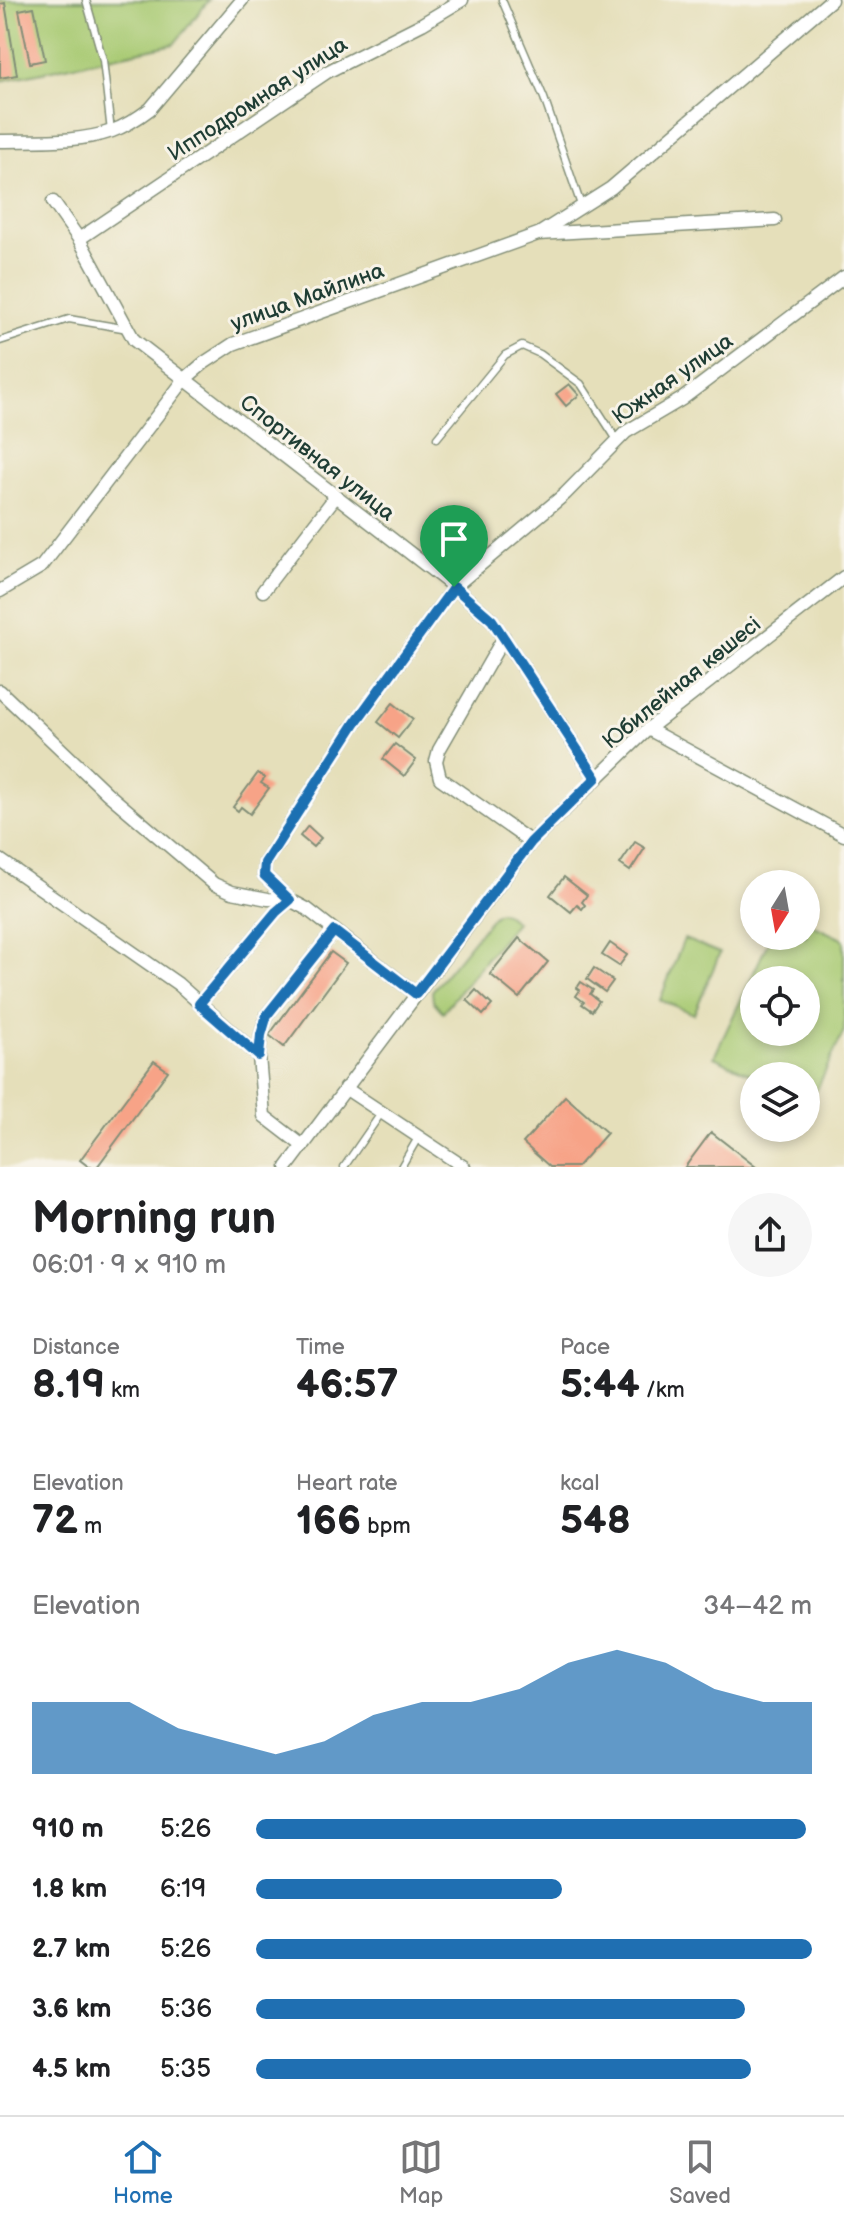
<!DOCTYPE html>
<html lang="en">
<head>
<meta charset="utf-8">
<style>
  :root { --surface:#fff; --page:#f6f6f6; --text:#202124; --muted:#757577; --line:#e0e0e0; --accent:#1f6fb2 }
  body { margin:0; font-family:"Balsamiq Sans",sans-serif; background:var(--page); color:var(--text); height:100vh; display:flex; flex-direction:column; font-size:30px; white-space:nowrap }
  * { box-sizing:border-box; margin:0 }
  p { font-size:26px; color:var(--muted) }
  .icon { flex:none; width:44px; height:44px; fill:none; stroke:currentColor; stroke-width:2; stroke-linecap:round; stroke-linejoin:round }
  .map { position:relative; height:1167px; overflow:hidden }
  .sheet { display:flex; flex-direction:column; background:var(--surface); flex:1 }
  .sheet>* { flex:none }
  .needle { width:52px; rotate:191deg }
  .buttons { position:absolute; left:740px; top:870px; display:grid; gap:16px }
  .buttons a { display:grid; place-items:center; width:80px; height:80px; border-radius:50%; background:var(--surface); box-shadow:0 4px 12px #0003; font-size:40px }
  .pin { position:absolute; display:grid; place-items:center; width:68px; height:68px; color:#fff; margin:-82px -34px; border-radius:50% 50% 50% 0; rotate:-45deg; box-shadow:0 0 8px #0007 }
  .pin .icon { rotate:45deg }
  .round { display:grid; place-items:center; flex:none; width:84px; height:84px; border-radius:42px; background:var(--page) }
  .headline { display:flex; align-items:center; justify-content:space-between; height:136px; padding:0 32px }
  h1 { font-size:44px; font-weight:600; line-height:60px }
  .stats { display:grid; grid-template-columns:repeat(3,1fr); gap:12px; height:136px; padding:8px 32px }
  .stats div { display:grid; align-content:center }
  .stats b { font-size:40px; font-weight:600 }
  .stats small { font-size:22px; font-weight:400 }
  .stats p { font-size:22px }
  .chart { height:224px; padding:16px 32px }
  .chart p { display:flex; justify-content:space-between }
  .chart svg { width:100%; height:144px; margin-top:8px; fill:var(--accent); opacity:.7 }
  ul { padding:0 32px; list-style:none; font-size:26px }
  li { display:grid; grid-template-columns:128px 96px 1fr; align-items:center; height:60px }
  li i { height:20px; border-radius:10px; background:var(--accent) }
  .dock { display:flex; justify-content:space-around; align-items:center; height:112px; border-top:2px solid var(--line); background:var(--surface); font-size:22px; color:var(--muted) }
  .dock a { display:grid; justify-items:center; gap:4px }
  .dock .current { color:var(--accent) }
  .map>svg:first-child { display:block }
  .green { fill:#a9ca73; stroke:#648454; stroke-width:2; fill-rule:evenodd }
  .building { fill:#f7a387 }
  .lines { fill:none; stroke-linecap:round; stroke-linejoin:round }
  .lane-casing { stroke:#828e77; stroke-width:9 }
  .street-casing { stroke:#828e77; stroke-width:15 }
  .lane { stroke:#fff; stroke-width:6 }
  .street { stroke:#fff; stroke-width:12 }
  .route-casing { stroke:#fff; stroke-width:16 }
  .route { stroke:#1f6fb2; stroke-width:10 }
  .labels { text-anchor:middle; stroke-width:6; stroke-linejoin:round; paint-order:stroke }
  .street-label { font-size:22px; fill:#1f3d34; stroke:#f7f3e8 }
</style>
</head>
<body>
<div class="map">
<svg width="844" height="1167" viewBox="0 0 844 1167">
  <rect width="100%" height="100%" fill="#f7f3e8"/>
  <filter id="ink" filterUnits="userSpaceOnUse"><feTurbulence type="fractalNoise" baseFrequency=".0125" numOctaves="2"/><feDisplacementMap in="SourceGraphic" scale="16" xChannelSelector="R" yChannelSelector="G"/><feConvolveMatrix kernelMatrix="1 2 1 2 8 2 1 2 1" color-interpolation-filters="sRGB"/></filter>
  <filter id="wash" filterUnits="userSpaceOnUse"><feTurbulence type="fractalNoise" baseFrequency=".006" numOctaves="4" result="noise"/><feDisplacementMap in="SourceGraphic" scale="32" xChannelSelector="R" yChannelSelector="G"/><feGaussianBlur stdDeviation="1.8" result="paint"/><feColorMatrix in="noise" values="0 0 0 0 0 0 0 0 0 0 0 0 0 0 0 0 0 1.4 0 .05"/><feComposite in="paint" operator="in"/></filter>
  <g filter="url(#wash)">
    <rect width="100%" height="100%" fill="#e5dfba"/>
    <!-- green -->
    <g class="green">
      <polygon points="0,0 209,0 174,44 0,81"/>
      <polygon points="499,912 505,913 516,922 443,1012 433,1001 432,991 494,915"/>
      <path d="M806 922 844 940V1031L811 1102 806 1099V1076H755L714 1057 771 936H806ZM806 980V1032H754V980Z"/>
      <polygon points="684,939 720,953 694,1014 660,1000"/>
    </g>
    <g id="blocks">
      <!-- building -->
      <g class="building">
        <polygon points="5,3 17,75 0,78 0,4"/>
        <polygon points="34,7 45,60 30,63 19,10"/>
        <polygon points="569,384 579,395 566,406 556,394"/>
        <polygon points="393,703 413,719 398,738 378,722"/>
        <polygon points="395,744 416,760 404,776 383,759"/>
        <polygon points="258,773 265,778 261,783 269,788 250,814 241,807 238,811 233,807"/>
        <polygon points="308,826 321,838 313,847 300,836"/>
        <polygon points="635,842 645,848 630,871 620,864"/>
        <polygon points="564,877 587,895 582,902 585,905 582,909 577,905 571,912 550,895"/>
        <polygon points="519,938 548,962 519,998 490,974"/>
        <polygon points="610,943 627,955 619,966 602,955"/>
        <polygon points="331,952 346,963 284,1047 269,1035"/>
        <polygon points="594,968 613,981 605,992 587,979"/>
        <polygon points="581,982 593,990 590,994 599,1001 592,1011 582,1004 584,1002 576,996 580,990 577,988"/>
        <polygon points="476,990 492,1005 483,1015 467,1000"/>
        <polygon points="154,1061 168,1071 97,1167 89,1167 80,1160"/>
        <polygon points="565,1096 607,1133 577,1167 550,1167 523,1143"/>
        <polygon points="711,1132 756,1167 685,1167"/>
      </g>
    </g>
  </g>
  <g filter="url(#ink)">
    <use href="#blocks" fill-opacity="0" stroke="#828e77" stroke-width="2"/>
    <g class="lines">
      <!-- lane casing -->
      <g class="lane-casing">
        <g id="lane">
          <polyline points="86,0 103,60 111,132"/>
          <polyline points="502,0 544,98 581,205"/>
          <polyline points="0,341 69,319 128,329"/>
          <polyline points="437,438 505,355 522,346 540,354 581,384 617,440"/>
          <polyline points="344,1167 382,1112"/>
          <polyline points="401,1167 419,1136"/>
        </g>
      </g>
      <!-- street casing -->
      <g class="street-casing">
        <g id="street">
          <path d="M0 141C36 140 78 143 112 131 126 126 138 118 150 109L242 0"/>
          <polyline points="53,202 79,239 134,340 454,587 492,620 596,778"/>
          <polyline points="540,233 611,188 831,0"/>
          <polyline points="79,239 327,72 422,24 462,0"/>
          <polyline points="0,591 42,566 185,379 204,363 233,344 538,234 775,220"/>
          <polyline points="263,591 336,496"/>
          <polyline points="504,637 439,750 436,761 440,778 531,842"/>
          <polyline points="0,691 107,793 214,884 232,892 268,899 290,900 307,909 416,994"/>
          <polyline points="648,729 844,835"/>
          <polyline points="0,860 178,984 259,1056 264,1116 303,1146"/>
          <polyline points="199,1004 276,912 290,900 264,875 265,863 355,723 454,587 565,494 626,432 682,399 844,277"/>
          <polyline points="259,1056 261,1035 267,1015 334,931"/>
          <polyline points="345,1088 464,1167"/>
          <polyline points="287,1167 531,842 648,729 844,577"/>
        </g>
      </g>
      <!-- lane -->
      <use href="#lane" class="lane"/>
      <!-- street -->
      <use href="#street" class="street"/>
    </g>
  </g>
  <g class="lines" filter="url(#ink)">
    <!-- route casing -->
    <g class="route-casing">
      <polygon id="route" points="454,587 492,620 596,778 531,842 416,994 334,931 267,1015 261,1035 259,1056 199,1004 276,912 290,900 264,875 265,863 355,723"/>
    </g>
    <!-- route -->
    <use href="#route" class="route"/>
  </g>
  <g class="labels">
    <!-- street labels -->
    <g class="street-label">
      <text transform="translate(257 98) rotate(-33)" y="8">Ипподромная улица</text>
      <text transform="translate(307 296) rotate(-20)" y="8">улица Майлина</text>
      <text transform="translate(672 378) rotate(-35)" y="8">Южная улица</text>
      <text transform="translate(318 457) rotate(38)" y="8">Спортивная улица</text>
      <text transform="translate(681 682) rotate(-39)" y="8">Юбилейная көшесі</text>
    </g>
  </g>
</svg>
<div class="buttons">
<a><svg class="needle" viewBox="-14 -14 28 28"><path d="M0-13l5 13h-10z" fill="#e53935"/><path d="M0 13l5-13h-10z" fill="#757577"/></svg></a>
<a><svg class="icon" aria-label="locate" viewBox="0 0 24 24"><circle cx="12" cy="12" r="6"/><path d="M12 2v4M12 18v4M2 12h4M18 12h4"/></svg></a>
<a><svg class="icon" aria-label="layers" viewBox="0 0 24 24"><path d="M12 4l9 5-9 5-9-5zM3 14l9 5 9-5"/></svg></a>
</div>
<div class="pin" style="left:454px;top:587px;background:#1e9e55"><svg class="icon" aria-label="arrive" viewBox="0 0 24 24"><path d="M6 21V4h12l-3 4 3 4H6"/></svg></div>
</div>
<section class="sheet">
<div class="headline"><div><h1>Morning run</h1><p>06:01 · 9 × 910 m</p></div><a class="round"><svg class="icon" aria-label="share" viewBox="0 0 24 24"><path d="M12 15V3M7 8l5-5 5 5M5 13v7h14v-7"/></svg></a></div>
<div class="stats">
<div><p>Distance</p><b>8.19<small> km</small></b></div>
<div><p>Time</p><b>46:57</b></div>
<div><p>Pace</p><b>5:44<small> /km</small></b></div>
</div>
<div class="stats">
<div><p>Elevation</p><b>72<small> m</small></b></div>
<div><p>Heart rate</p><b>166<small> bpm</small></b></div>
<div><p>kcal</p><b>548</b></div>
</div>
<div class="chart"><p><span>Elevation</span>34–42 m</p>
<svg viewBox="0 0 160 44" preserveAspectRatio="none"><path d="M0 44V22L10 22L20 22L30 30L40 34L50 38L60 34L70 26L80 22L90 22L100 18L110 10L120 6L130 10L140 18L150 22L160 22V44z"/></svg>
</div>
<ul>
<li><b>910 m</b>5:26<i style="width:99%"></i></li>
<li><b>1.8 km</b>6:19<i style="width:55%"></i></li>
<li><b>2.7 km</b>5:26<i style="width:100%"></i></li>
<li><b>3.6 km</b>5:36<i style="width:88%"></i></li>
<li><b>4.5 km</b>5:35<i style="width:89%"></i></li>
</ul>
</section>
<nav class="dock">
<a class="current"><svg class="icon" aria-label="home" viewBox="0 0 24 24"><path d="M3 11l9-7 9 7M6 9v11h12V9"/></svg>Home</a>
<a><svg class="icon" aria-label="map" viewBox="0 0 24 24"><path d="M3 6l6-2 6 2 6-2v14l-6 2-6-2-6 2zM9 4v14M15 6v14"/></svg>Map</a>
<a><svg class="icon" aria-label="saved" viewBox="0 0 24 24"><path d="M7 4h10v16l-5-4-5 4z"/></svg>Saved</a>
</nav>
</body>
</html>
